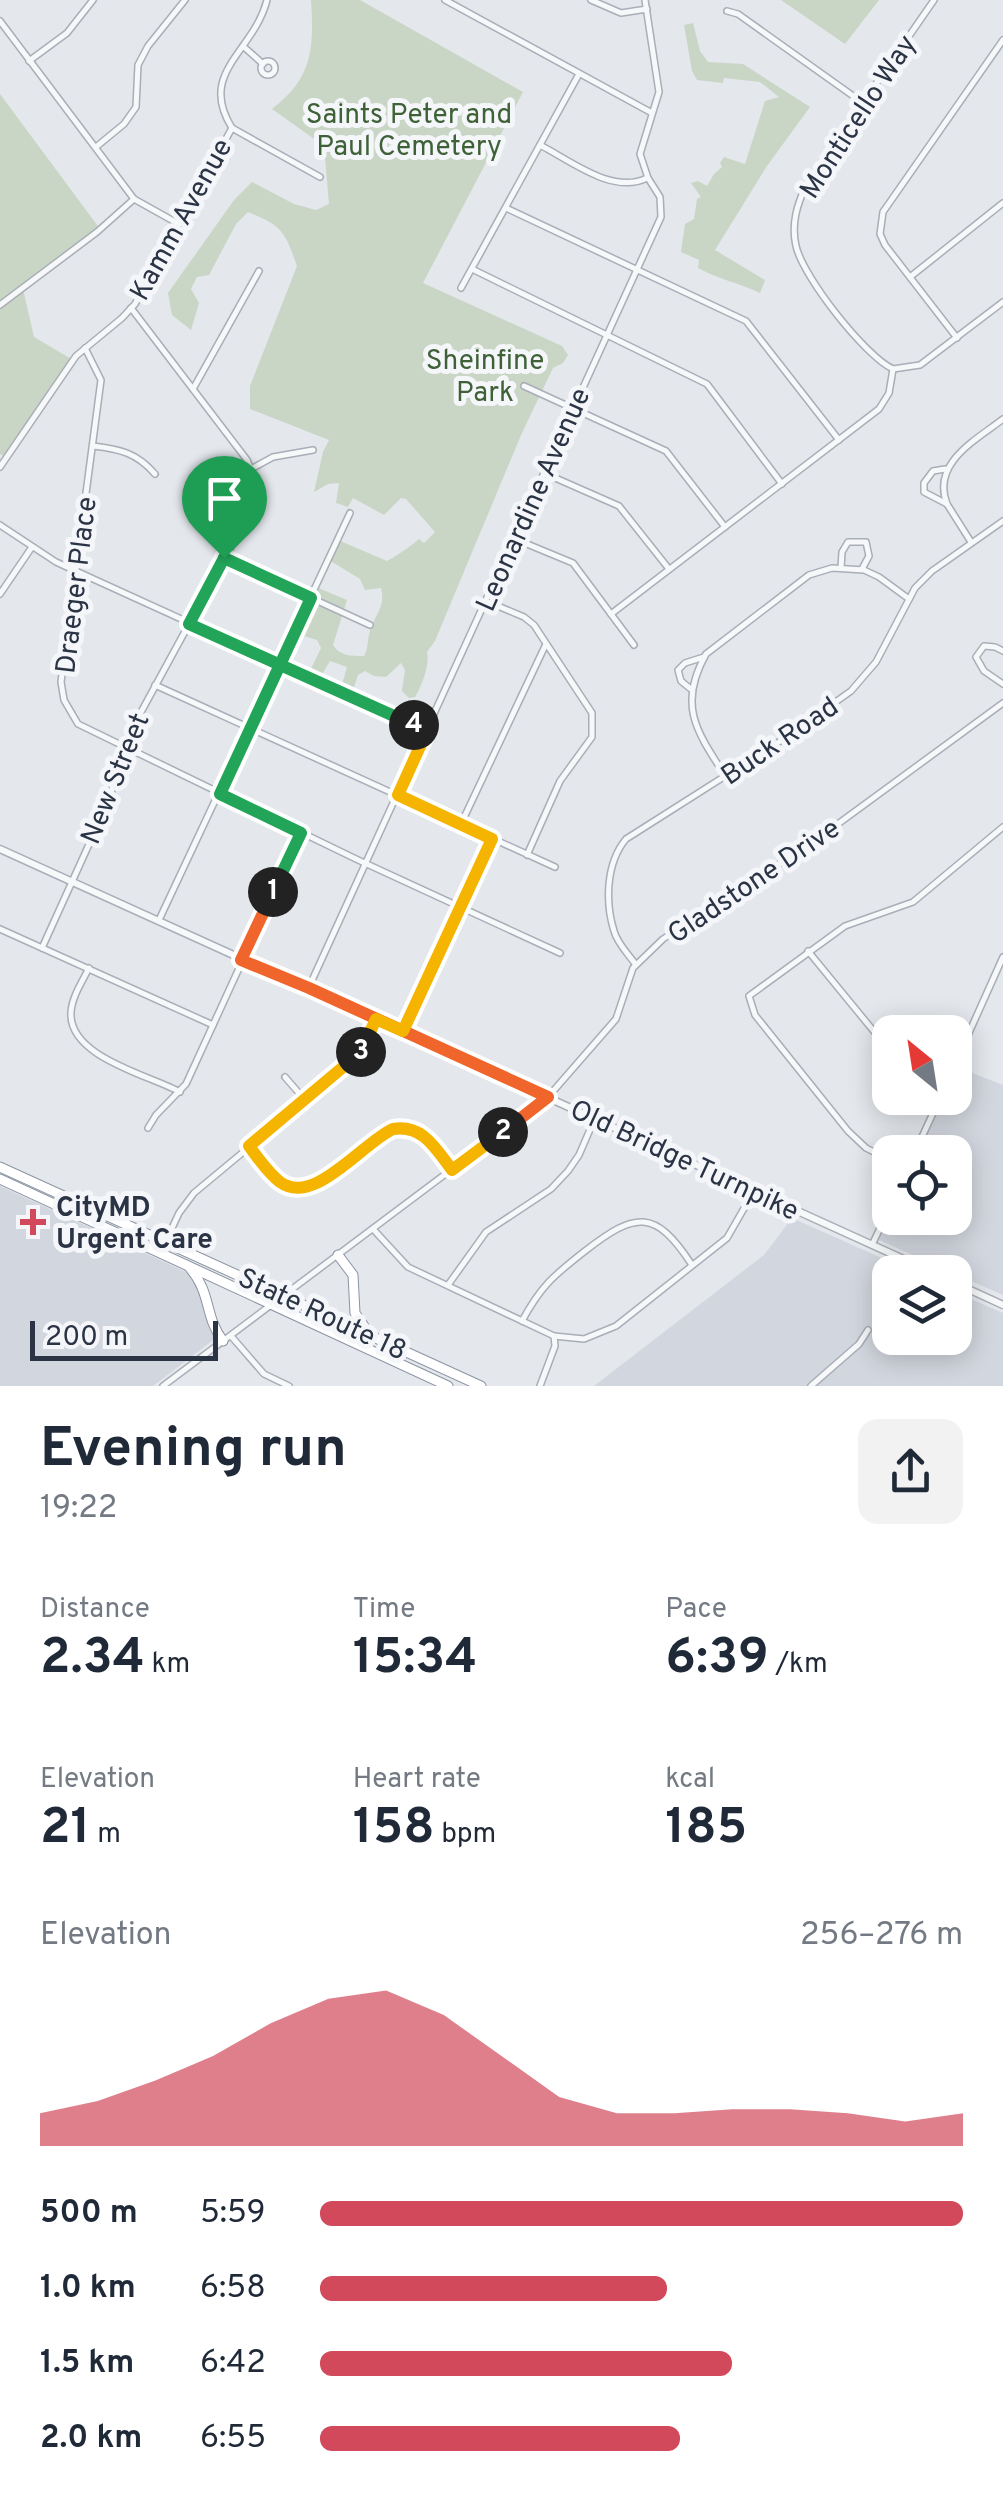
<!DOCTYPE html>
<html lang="en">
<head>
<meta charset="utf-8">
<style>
  :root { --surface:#fff; --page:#f2f2f3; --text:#1f2937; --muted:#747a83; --accent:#d1495b }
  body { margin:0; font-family:Overpass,sans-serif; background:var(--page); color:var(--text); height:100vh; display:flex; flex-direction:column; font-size:38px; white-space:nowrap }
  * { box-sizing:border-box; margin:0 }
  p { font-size:32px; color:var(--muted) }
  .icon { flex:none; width:55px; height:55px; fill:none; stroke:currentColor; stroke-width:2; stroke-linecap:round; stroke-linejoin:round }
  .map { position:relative; height:1386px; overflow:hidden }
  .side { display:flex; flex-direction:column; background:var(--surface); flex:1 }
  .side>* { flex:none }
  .needle { width:65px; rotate:330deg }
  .buttons { position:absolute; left:872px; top:1015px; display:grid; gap:20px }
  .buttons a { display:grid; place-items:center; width:100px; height:100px; border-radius:20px; background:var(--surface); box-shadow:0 5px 25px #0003; font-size:50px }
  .scale { position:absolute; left:30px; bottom:25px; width:188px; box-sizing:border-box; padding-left:10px; border:5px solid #2b3445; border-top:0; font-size:28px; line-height:35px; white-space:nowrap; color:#2b3445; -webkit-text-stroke:8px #f4f6f9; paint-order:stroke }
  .pin { position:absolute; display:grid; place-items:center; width:85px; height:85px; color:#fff; margin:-102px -42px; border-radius:50% 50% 50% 0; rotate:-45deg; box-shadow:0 0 10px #0007 }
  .pin .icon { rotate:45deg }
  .km { position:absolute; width:50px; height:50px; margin:-25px; border-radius:50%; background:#222; color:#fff; font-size:28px; line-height:50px; text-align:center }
  .round { display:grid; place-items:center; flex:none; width:105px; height:105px; border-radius:20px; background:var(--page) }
  .head { display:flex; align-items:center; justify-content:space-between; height:170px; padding:0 40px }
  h1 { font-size:55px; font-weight:700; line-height:75px }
  .figures { display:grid; grid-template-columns:repeat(3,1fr); gap:15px; height:170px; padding:10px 40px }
  .figures div { display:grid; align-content:center }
  .figures b { font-size:50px; font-weight:700 }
  .figures small { font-size:28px; font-weight:400 }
  .figures p { font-size:28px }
  .chart { height:280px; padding:20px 40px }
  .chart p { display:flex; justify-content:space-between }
  .chart svg { width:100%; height:180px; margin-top:10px; fill:var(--accent); opacity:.7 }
  ul { padding:0 40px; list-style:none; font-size:32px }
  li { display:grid; grid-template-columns:160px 120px 1fr; align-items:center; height:75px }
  li i { height:25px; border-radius:12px; background:var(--accent) }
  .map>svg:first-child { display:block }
  .built { fill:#d2d6de }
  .green { fill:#c9d6c5 }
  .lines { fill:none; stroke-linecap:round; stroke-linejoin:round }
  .minor-casing { stroke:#a9aeb7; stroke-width:8 }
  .tertiary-casing { stroke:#a9aeb7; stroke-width:9 }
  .trunk-casing { stroke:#8b94a3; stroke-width:11 }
  .minor { stroke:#f7f8fa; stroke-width:5 }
  .tertiary { stroke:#f7f8fa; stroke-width:6 }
  .trunk { stroke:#fff; stroke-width:9 }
  .split-1-casing { stroke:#fff; stroke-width:20 }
  .split-2-casing { stroke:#fff; stroke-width:20 }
  .split-3-casing { stroke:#fff; stroke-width:20 }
  .split-4-casing { stroke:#fff; stroke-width:20 }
  .split-5-casing { stroke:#fff; stroke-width:20 }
  .split-1 { stroke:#22a559; stroke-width:12 }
  .split-2 { stroke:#f0652b; stroke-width:12 }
  .split-3 { stroke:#f5b400; stroke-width:12 }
  .split-4 { stroke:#f5b400; stroke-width:12 }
  .split-5 { stroke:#22a559; stroke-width:12 }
  .poi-dot { fill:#d1495b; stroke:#f4f6f9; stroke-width:4 }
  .labels { text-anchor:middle; stroke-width:10; stroke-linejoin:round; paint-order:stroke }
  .park-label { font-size:28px; fill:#3f6138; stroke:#f4f6f9 }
  .street-label { font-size:28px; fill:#2b3445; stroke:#f4f6f9 }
  .poi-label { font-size:28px; font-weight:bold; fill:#2b3445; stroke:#f4f6f9; text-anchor:start }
</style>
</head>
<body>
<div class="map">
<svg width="1003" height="1386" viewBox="0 0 1003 1386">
  <rect width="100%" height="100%" fill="#e4e7ec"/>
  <!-- built -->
  <g class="built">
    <polygon points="957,1067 1003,1085 1003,1295 879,1240 890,1215 955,1218 955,1152 918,1152 943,1098 955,1098"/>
    <polygon points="0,1186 188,1273 197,1280 202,1294 209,1325 215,1334 213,1340 153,1386 0,1386"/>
    <polygon points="792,1218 913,1272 890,1272 890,1338 955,1338 955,1292 1003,1313 1003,1386 594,1386 764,1255"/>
  </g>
  <!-- green -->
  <g class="green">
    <path d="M311 0H360L523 92 423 283 562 346 568 355 563 363 553 368 521 435 435 641 427 652C430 666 422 684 415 697L409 698 402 691 405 670 401 663 386 677 374 676 365 671 358 675 351 696 340 692 347 667 330 661 318 681 307 677 321 648 317 640 304 636 298 625 316 587 347 600 333 645C340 656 351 656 364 656 369 647 367 640 370 631 375 614 386 607 381 588L365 590 360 579 329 560 338 540 387 561C394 558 415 543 419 539L424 543 435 532 406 499 401 498 384 515 353 498 348 507 336 503 339 483 328 484 314 492 323 452 329 440 250 409V386L297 266C285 232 283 226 248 212L236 224 209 275 197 277 191 289 199 303 191 330 172 315 168 293 234 200 252 182 294 204 316 210 329 204 324 146 272 109C313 78 314 48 311 0Z"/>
    <polygon points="781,0 879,0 845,44"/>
    <path d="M693 23 700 51 708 62 743 64 810 107 767 166 715 250 765 280 760 293C739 283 718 279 698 268L699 260 681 252 685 224 694 219 697 199 701 197 691 183 698 181 707 186 714 174 722 167 720 163 724 157 745 164 765 101 779 97 760 82 724 78 723 83 697 80 692 71 684 25Z"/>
    <polygon points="0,94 100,229 23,289 34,337 73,360 7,458 0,454"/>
  </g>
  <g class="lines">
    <!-- minor casing -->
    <g class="minor-casing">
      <g id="minor">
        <polyline points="445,0 652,113"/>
        <polyline points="591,0 621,13 647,9"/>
        <path d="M934 0 806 185C797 205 791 224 796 246 803 277 865 356 893 369L920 365 1003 302"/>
        <polyline points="727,11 738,14 863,103"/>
        <polyline points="0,21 134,199 177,223"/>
        <polyline points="244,47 263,64"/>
        <polyline points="29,61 67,33 93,0"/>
        <circle cx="268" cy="68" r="7"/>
        <path d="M232 128C197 72 254 52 267 0"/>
        <polyline points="232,128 320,177"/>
        <path d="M540 145C571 161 613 195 647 178"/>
        <polyline points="96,147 124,124 136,107 138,65 148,46 185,0"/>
        <polyline points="506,208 746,321 839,440"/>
        <polyline points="472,269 707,384 782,484"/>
        <polyline points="910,277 1003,203"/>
        <polyline points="461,288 579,74"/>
        <polyline points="0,305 97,232 134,199"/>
        <polyline points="957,338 885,245 880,234 883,212 1003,40"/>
        <polyline points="85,348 101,380 61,682 64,700 78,724 356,859 560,953"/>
        <polyline points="524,386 666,451 725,527"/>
        <polyline points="193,389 259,271"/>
        <path d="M93 446C120 449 137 453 155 474"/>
        <polyline points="0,467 76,356 122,318 135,304 232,128"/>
        <polyline points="251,469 273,457 313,450"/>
        <polyline points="945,469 933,471 924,483 924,492 947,504 971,542"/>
        <polyline points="544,473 619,506 669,569"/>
        <path d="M947 504C931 463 976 440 1003 419"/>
        <polyline points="0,525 56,562 427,731"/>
        <polyline points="515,539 573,563 634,645"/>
        <polyline points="224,558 370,625"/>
        <polyline points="841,568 842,552 848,542 866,542 869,556 862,569"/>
        <polyline points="0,594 32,547"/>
        <polyline points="486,601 524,617 534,625 592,713 592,737 560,781 527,855"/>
        <polyline points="611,614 879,409 889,393 893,369"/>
        <polyline points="1003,651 995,647 984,646 976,657 984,671 1003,684"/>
        <polyline points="155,685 555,867"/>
        <polyline points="692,690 681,681 678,670 685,663 704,657"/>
        <path d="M726 777C697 732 677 706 706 654L809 575 832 568 864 570 879 577 909 599"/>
        <polyline points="461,824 546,644"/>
        <polyline points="159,920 350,513"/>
        <polyline points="0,929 213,1025"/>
        <path d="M42 948 110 798 122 747 249 514C256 495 256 479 247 460L131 308"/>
        <polyline points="808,951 890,1051"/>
        <path d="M636 965C629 955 617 943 614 931 605 902 606 863 626 839L785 738 851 691 876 662 915 588 932 571 1003 521"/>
        <path d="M89 968C82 982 72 997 71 1012 68 1057 149 1075 180 1092"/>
        <polyline points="309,987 661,217 660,197 648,178 640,154 659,92 645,0"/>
        <polyline points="403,1031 493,839"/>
        <polyline points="955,1064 1003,957"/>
        <polyline points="285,1077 305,1100"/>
        <polyline points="148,1128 156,1115 186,1084 301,833"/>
        <path d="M249 1147C260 1159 271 1179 287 1186 333 1206 376 1102 422 1134 434 1142 443 1158 452 1170"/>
        <polyline points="915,1152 940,1098"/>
        <polyline points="890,1160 866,1148 848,1131 755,1015 749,996 845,926 913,902 1003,827"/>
        <polyline points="373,1229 408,1267 554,1336 584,1339 616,1326 727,1238 754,1191"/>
        <polyline points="166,1241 179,1213 194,1193 355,1059 363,1050 376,1019"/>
        <polyline points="872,1245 890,1207"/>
        <polyline points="448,1285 486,1232 551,1189 568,1171 579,1155 595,1118"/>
        <path d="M522 1321C541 1286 553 1276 585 1251 635 1212 655 1208 692 1265"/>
        <polyline points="231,1336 264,1374 289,1386"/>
        <polyline points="163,1386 548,1097 616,1019 633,968 663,939 816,840 1003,703"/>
        <polyline points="540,1386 555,1346 554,1336"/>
        <polyline points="811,1386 859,1344 868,1330"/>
      </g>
    </g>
    <!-- tertiary casing -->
    <g class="tertiary-casing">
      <g id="tertiary">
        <polyline points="0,849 932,1272"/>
        <polyline points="955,1283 1003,1305"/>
      </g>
    </g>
    <!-- trunk casing -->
    <g class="trunk-casing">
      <g id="trunk">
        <polyline points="0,1167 481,1386"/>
        <polyline points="0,1179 448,1386"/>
        <polyline points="338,1255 353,1275 355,1313 368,1332"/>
        <path d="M190 1268C212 1294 204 1316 223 1341"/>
      </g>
    </g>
    <!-- minor -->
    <use href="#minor" class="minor"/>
    <!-- tertiary -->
    <use href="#tertiary" class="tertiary"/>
    <!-- trunk -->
    <use href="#trunk" class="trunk"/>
  </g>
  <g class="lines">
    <!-- split-1 casing -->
    <g class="split-1-casing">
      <polyline id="split-1" points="224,558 311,598 220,794 301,833 273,892"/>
    </g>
    <!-- split-2 casing -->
    <g class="split-2-casing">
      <polyline id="split-2" points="273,892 241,960 309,988 548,1097 503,1132"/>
    </g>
    <!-- split-3 casing -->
    <g class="split-3-casing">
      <path id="split-3" d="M361 1052 249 1146C258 1158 268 1173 280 1182 314 1207 362 1143 393 1129 423 1124 436 1149 452 1170L503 1132"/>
    </g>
    <!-- split-4 casing -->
    <g class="split-4-casing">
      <polyline id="split-4" points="361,1052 376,1019 403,1031 492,839 398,795 427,731 414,725"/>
    </g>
    <!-- split-5 casing -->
    <g class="split-5-casing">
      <polyline id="split-5" points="224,558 189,624 414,725"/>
    </g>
    <!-- split-1 -->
    <use href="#split-1" class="split-1"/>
    <!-- split-2 -->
    <use href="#split-2" class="split-2"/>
    <!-- split-3 -->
    <use href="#split-3" class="split-3"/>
    <!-- split-4 -->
    <use href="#split-4" class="split-4"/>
    <!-- split-5 -->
    <use href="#split-5" class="split-5"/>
  </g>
  <!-- markers -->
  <path class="poi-dot" d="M28 1207h10v10h10v10h-10v10h-10v-10h-10v-10h10z"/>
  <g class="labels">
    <!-- park labels -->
    <g class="park-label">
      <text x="409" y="123">Saints Peter and<tspan x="409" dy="32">Paul Cemetery</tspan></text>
      <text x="485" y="369">Sheinfine<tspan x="485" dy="32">Park</tspan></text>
    </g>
    <!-- street labels -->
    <g class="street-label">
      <text transform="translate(857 116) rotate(-57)" y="10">Monticello Way</text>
      <text transform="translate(180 219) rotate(-61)" y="10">Kamm Avenue</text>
      <text transform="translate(532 499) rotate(-66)" y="10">Leonardine Avenue</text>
      <text transform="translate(75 585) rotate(-83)" y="10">Draeger Place</text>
      <text transform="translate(779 740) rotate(-34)" y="10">Buck Road</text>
      <text transform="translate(114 778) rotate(-68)" y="10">New Street</text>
      <text transform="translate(753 880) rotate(-34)" y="10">Gladstone Drive</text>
      <text transform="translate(685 1159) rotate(25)" y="10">Old Bridge Turnpike</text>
      <text transform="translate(323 1313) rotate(25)" y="10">State Route 18</text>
    </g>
    <!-- poi labels -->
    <g class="poi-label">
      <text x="56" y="1216">CityMD<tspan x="56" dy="32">Urgent Care</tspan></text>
    </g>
  </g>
</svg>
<div class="buttons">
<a><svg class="needle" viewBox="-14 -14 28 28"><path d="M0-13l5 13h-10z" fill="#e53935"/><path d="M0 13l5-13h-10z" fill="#747a83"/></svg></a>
<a><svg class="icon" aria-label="locate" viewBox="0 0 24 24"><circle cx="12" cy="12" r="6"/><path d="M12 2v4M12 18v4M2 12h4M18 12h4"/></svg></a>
<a><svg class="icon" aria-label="layers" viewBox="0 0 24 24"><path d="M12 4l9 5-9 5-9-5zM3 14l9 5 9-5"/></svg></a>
</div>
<div class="scale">200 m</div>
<div class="pin" style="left:224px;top:558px;background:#1e9e55"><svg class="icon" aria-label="arrive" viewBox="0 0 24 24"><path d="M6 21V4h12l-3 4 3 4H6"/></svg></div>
<b class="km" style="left:273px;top:892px">1</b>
<b class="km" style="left:503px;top:1132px">2</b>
<b class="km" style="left:361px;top:1052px">3</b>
<b class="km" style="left:414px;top:725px">4</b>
</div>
<section class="side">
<div class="head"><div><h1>Evening run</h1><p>19:22</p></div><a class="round"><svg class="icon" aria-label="share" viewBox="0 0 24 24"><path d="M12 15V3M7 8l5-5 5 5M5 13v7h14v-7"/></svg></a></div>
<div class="figures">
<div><p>Distance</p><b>2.34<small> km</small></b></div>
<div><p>Time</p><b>15:34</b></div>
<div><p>Pace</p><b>6:39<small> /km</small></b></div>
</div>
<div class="figures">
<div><p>Elevation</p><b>21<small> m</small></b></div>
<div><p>Heart rate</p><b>158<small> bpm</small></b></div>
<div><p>kcal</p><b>185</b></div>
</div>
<div class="chart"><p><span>Elevation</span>256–276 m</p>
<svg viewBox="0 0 160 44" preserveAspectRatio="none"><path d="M0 44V36L10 33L20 28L30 22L40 14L50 8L60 6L70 12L80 22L90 32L100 36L110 36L120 35L130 35L140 36L150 38L160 36V44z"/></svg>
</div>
<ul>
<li><b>500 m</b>5:59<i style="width:100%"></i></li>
<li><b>1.0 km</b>6:58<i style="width:54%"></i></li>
<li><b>1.5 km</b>6:42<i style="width:64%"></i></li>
<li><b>2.0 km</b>6:55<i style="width:56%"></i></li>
</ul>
</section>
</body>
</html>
